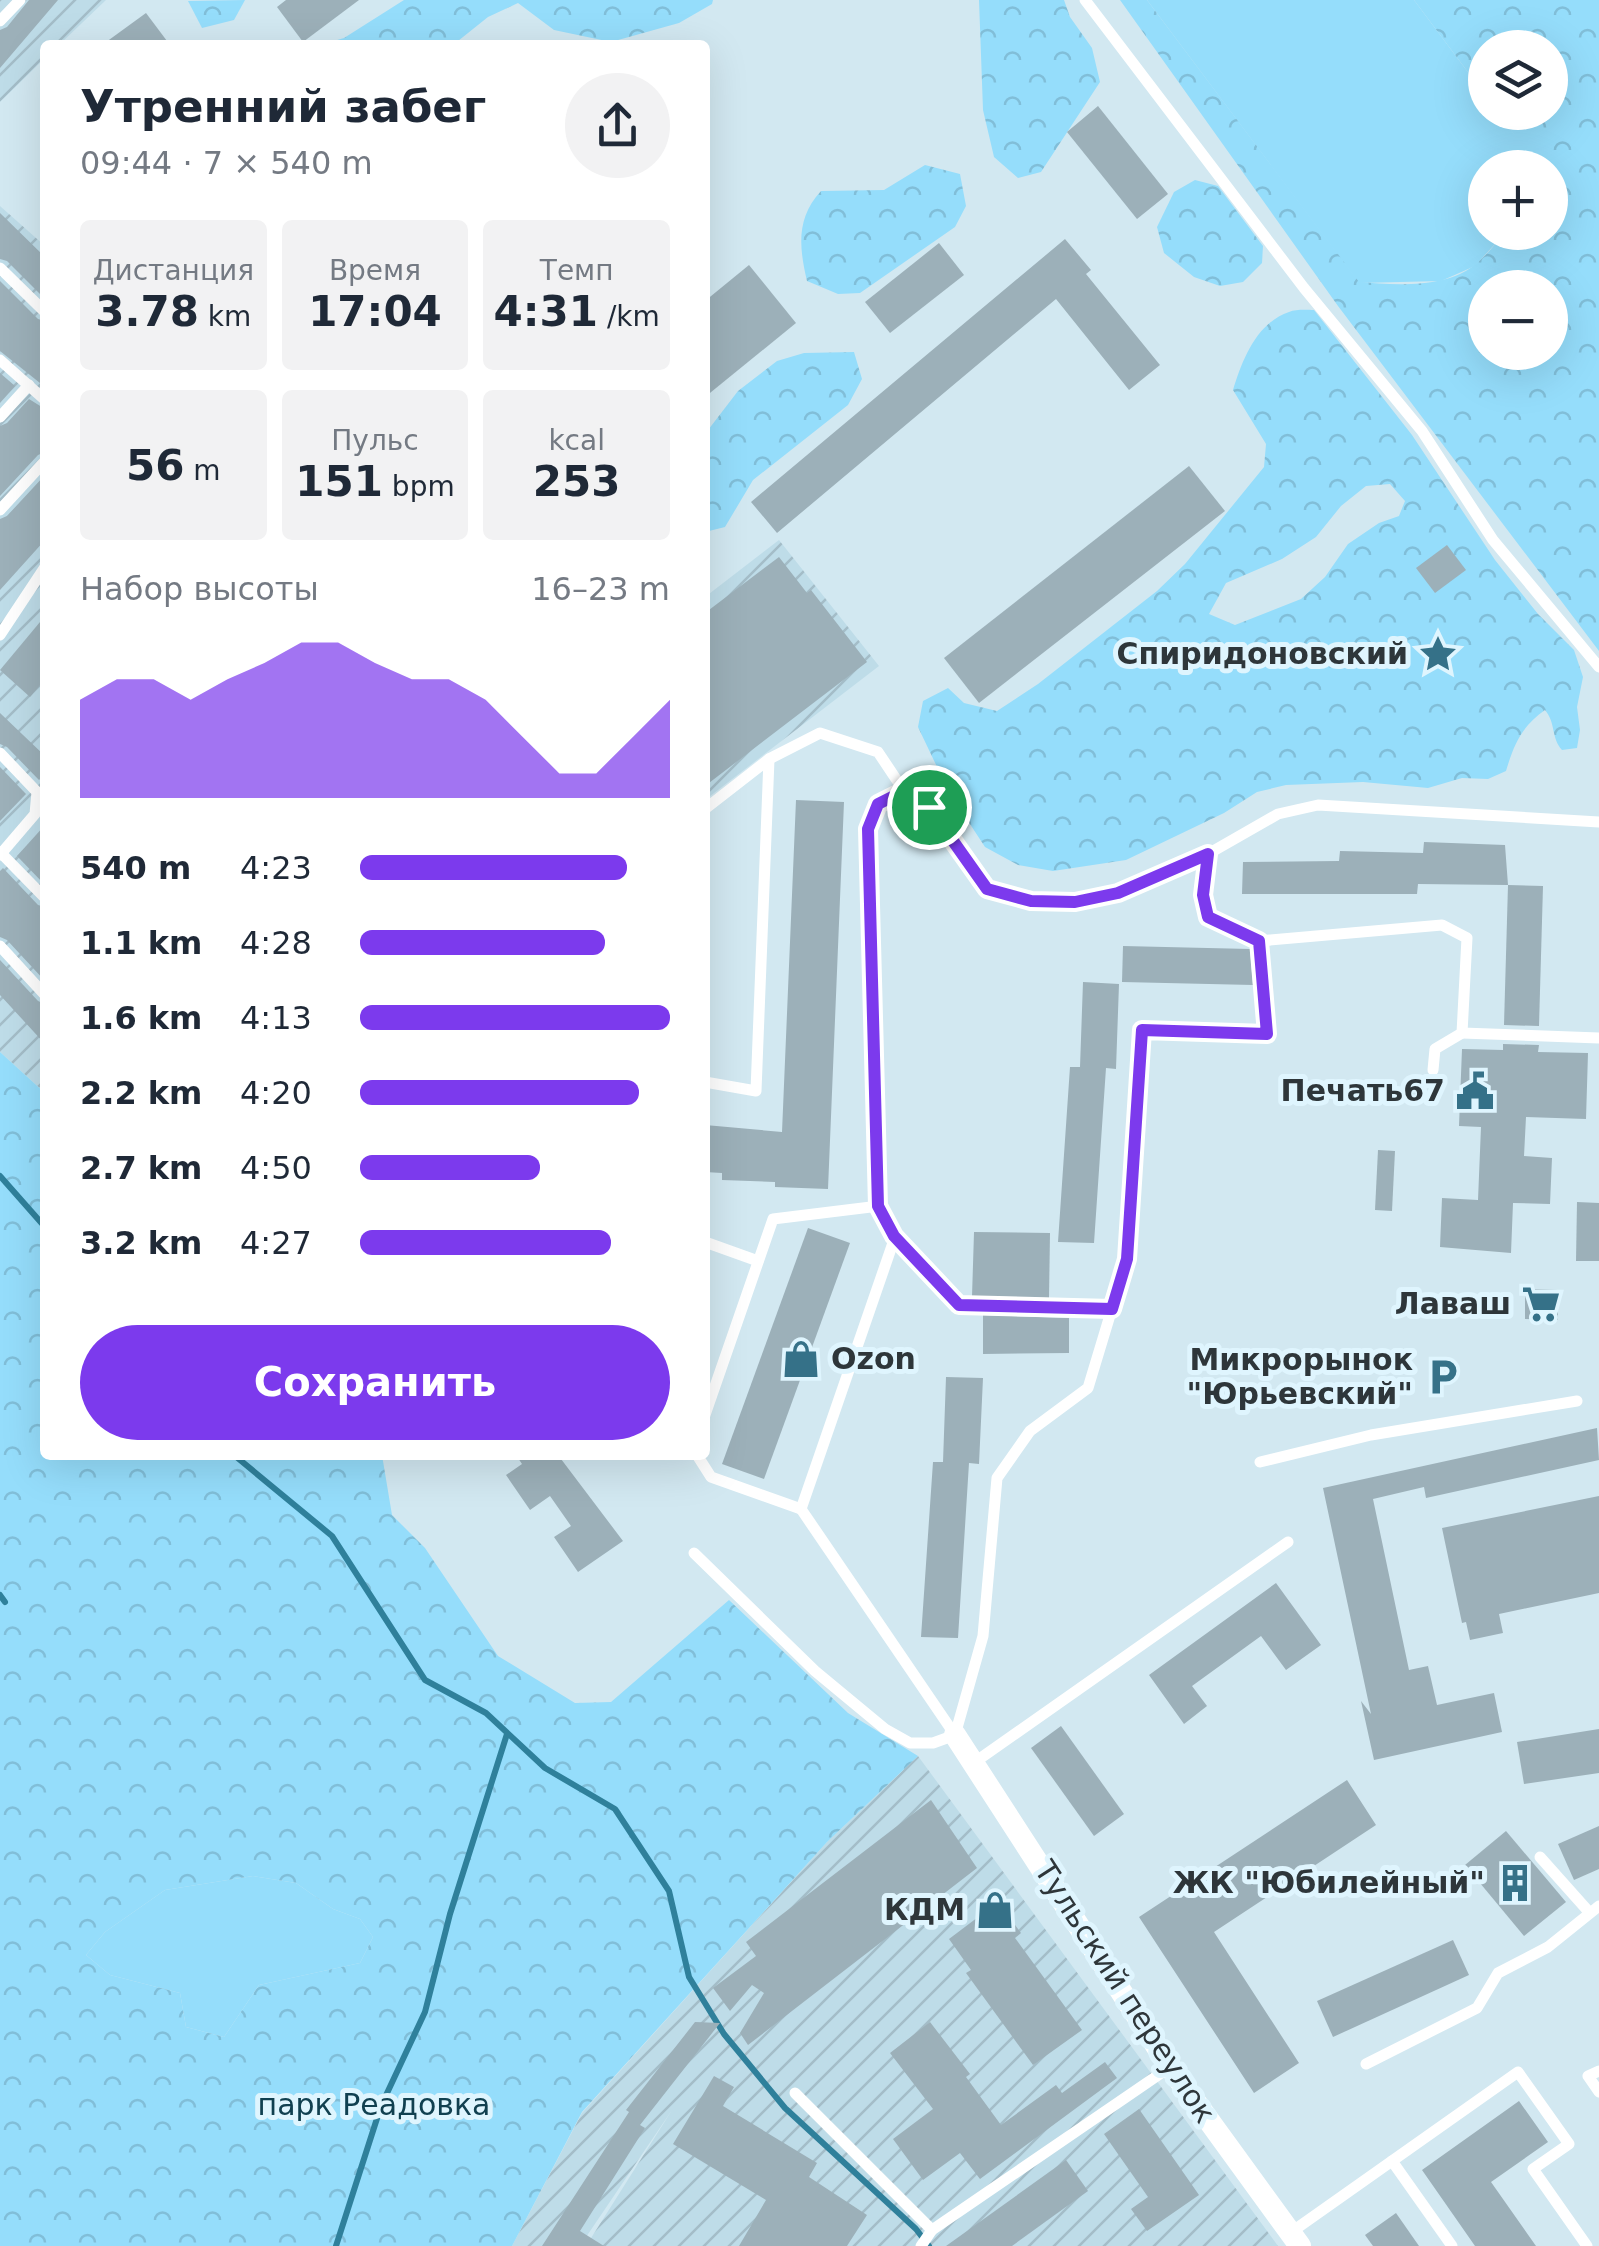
<!DOCTYPE html>
<html lang="ru">
<head>
<meta charset="utf-8">
<style>
  :root { --surface:#fff; --page:#f2f2f3; --text:#1f2937; --muted:#747a83; --accent:#7c3aed }
  body { margin:0; font-family:"DejaVu Sans",sans-serif; background:var(--page); color:var(--text); height:100vh; display:flex; flex-direction:column; font-size:38px; white-space:nowrap }
  * { box-sizing:border-box; margin:0 }
  p { font-size:32px; color:var(--muted) }
  .icon { flex:none; width:55px; height:55px; fill:none; stroke:currentColor; stroke-width:2; stroke-linecap:round; stroke-linejoin:round }
  .map { position:relative; flex:1; overflow:hidden }
  .sheet { position:absolute; left:40px; top:40px; width:670px; height:1420px; display:flex; flex-direction:column; background:var(--surface); border-radius:10px; box-shadow:0 10px 40px #0002 }
  .sheet>* { flex:none }
  .tools { position:absolute; left:1468px; top:30px; display:grid; gap:20px }
  .tools a { display:grid; place-items:center; width:100px; height:100px; border-radius:50%; background:var(--surface); box-shadow:0 10px 40px #0002; font-size:50px }
  .pin { position:absolute; display:grid; place-items:center; width:85px; height:85px; color:#fff; margin:-42px; border:5px solid #fff; border-radius:50%; box-shadow:0 2px 10px #0007 }
  .round { display:grid; place-items:center; flex:none; width:105px; height:105px; border-radius:52px; background:var(--page) }
  .summary { display:flex; align-items:center; justify-content:space-between; height:170px; padding:0 40px }
  h1 { font-size:45px; font-weight:800; line-height:75px }
  .stats { display:grid; grid-template-columns:repeat(3,1fr); gap:15px; height:170px; padding:10px 40px }
  .stats div { display:grid; align-content:center; border-radius:10px; background:var(--page); text-align:center }
  .stats b { font-size:42px; font-weight:800 }
  .stats small { font-size:28px; font-weight:400 }
  .stats p { font-size:28px }
  .chart { height:280px; padding:20px 40px }
  .chart p { display:flex; justify-content:space-between }
  .chart svg { width:100%; height:180px; margin-top:10px; fill:var(--accent); opacity:.7 }
  .cta { display:flex; gap:20px; margin-top:auto; padding:20px 40px }
  .cta a { flex:1; height:115px; border-radius:60px; background:var(--accent); color:#fff; font-size:40px; font-weight:800; line-height:115px; text-align:center }
  ul { padding:0 40px; list-style:none; font-size:32px }
  li { display:grid; grid-template-columns:160px 120px 1fr; align-items:center; height:75px }
  li i { height:25px; border-radius:12px; background:var(--accent) }
  .map>svg:first-child { display:block }
  .industrial { fill:url(#industrial-furrows) }
  .grass { fill:#95ddfb }
  .forest { fill:url(#forest-crowns); fill-rule:evenodd }
  .lines { fill:none; stroke-linecap:round; stroke-linejoin:round }
  .stream { stroke:#2f809b; stroke-width:6 }
  .building { fill:#9cb0b9 }
  .service { stroke:#fff; stroke-width:11 }
  .minor { stroke:#fff; stroke-width:22 }
  .route-casing { stroke:#fff; stroke-width:20 }
  .route { stroke:#7c3aed; stroke-width:12 }
  .labels { text-anchor:middle; stroke-width:10; stroke-linejoin:round; paint-order:stroke }
  .poi-label { font-size:30px; font-weight:bold; fill:#2e363a; stroke:#dff5fe; text-anchor:end }
  .street-label { font-size:30px; fill:#2e363a; stroke:#dff5fe }
  .park-label { font-size:30px; fill:#114050; stroke:#dff5fe }
</style>
</head>
<body>
<div class="map">
<svg width="1599" height="2246" viewBox="0 0 1599 2246">
  <defs>
    <pattern id="industrial-furrows" width="10" height="10" patternUnits="userSpaceOnUse" patternTransform="scale(2.5)"><rect width="10" height="10" fill="#bedce8"/><path d="M-1 1l2-2M0 10L10 0M9 11l2-2" fill="none" stroke="#a4bdc8"/></pattern>
    <pattern id="forest-crowns" width="20" height="18" patternUnits="userSpaceOnUse" patternTransform="scale(2.5)"><rect width="20" height="18" fill="#95ddfb"/><path d="M2 6a3 3 0 1 1 6 0M12 15a3 3 0 1 1 6 0" fill="none" stroke="#81bed8"/></pattern>
  </defs>
  <rect width="100%" height="100%" fill="#d2e8f1"/>
  <!-- industrial -->
  <g class="industrial">
    <polygon points="0,0 106,0 59,45 45,45 45,58 0,102"/>
    <polygon points="0,206 45,246 45,708 41,713 45,720 45,1093 0,1052"/>
    <polygon points="779,540 879,666 705,800 705,597"/>
    <polygon points="918,1756 1278,2246 586,2246 672,2110 580,2246 512,2246 582,2113 827,1842"/>
  </g>
  <!-- grass -->
  <g class="grass">
    <polygon points="1147,0 1414,0 1485,95 1485,112 1498,113 1531,156 1529,167 1485,168 1485,232 1504,234 1475,266 1441,281 1359,283"/>
    <polygon points="253,1876 296,1883 333,1909 360,1919 373,1937 360,1963 259,1985 224,2037 186,2027 180,1993 110,1975 86,1955 105,1932 165,1890"/>
  </g>
  <!-- forest -->
  <g class="forest">
    <polygon points="245,0 234,20 202,28 188,1"/>
    <polygon points="404,0 713,0 712,4 679,23 611,42 554,30 518,3 488,17 453,45 320,45 344,38"/>
    <polygon points="979,0 1064,0 1070,17 1092,48 1100,82 1041,172 1018,178 994,157 983,110"/>
    <path d="M1120 0H1147L1359 282C1395 285 1448 289 1477 263 1487 255 1496 243 1504 233L1550 232V168L1529 167 1530 156 1498 113 1550 112V48H1485V95L1414 0H1599V651L1338 306ZM1485 288H1550V352H1485Z"/>
    <path d="M925 165 960 174 966 206 955 227 860 293 838 294 807 281C799 247 796 218 821 191L884 190Z"/>
    <polygon points="1195,180 1218,186 1263,246 1262,263 1243,282 1220,286 1194,277 1164,253 1157,227 1174,192"/>
    <path d="M1314 310 1412 435 1495 560 1538 614 1574 650 1583 677 1577 707 1580 730 1577 748 1562 750C1551 738 1556 723 1545 710 1522 726 1514 744 1506 771L1488 779 1462 778 1428 788 1363 782 1286 785 1257 792 1224 813 1126 860 1053 871 1018 865 985 847 949 792 918 727 923 701 948 688 964 703 997 711 1038 684 1157 591 1185 564 1264 467 1266 444 1233 390C1242 361 1256 323 1289 312 1296 309 1307 310 1314 310ZM1390 484 1405 501 1399 516 1379 523 1348 544 1325 577 1301 599 1235 625 1209 614 1226 583 1282 559 1316 537 1341 506 1366 486Z"/>
    <polygon points="854,352 862,379 848,405 753,480 725,527 705,532 705,434 738,391 777,361 804,353"/>
    <path d="M0 1052 45 1093V1455H382L392 1515 425 1548 498 1656 575 1703 611 1702 729 1600 848 1713 918 1756 827 1842 582 2112 512 2246H0ZM253 1876 296 1883 333 1909 360 1919 373 1937 360 1963 259 1985 224 2037 186 2027 180 1993 110 1975 86 1955 105 1932 165 1890Z"/>
  </g>
  <g class="lines">
    <!-- stream -->
    <g class="stream">
      <polyline points="0,1176 45,1227"/>
      <polyline points="234,1455 332,1536 425,1680 486,1713 545,1768 615,1809 669,1891 689,1977 724,2034 785,2108 916,2229 929,2246"/>
      <polyline points="0,1595 5,1602"/>
      <polyline points="336,2246 381,2106 425,2012 450,1914 507,1734"/>
    </g>
  </g>
  <!-- building -->
  <g class="building">
    <polygon points="29,0 58,0 0,68 0,30 7,27"/>
    <polygon points="286,0 359,0 303,42 277,7"/>
    <polygon points="146,13 170,45 102,45"/>
    <polygon points="1098,106 1168,194 1137,219 1067,132"/>
    <polygon points="0,213 45,257 45,299 7,261 0,259"/>
    <polygon points="1065,239 1091,270 1086,274 1160,365 1129,390 1056,299 777,533 751,502"/>
    <polygon points="939,243 964,275 890,333 865,302"/>
    <polygon points="749,265 796,323 705,397 705,301"/>
    <polygon points="0,281 38,319 45,321 45,387 0,351"/>
    <polygon points="0,373 15,386 0,403"/>
    <polygon points="29,399 45,409 45,452 38,455 0,496 0,426 7,423"/>
    <polygon points="1189,466 1225,511 979,703 944,658"/>
    <polygon points="45,475 45,540 0,590 0,519 7,516"/>
    <polygon points="1447,545 1466,570 1435,593 1416,568"/>
    <polygon points="779,557 807,593 811,590 867,662 705,786 705,613"/>
    <polygon points="45,616 45,679 30,697 0,670"/>
    <polygon points="0,713 45,756 45,774 39,780 7,747 0,744"/>
    <polygon points="0,767 26,794 0,821"/>
    <polygon points="796,800 844,802 828,1189 775,1187 775,1182 722,1180 722,1173 705,1172 705,1125 782,1132"/>
    <polygon points="45,825 45,885 17,856"/>
    <polygon points="1424,842 1505,845 1508,885 1418,884 1417,894 1242,894 1243,862 1339,861 1340,851 1423,853"/>
    <polygon points="3,868 38,905 45,907 45,981 7,940 0,937 0,871"/>
    <polygon points="1508,885 1543,886 1539,1026 1504,1025"/>
    <polygon points="1123,946 1250,949 1253,985 1122,982"/>
    <polygon points="0,960 38,1001 45,1004 45,1044 0,995"/>
    <polygon points="1083,982 1119,984 1116,1069 1106,1068 1094,1243 1058,1242 1070,1067 1080,1067"/>
    <polygon points="1503,1044 1539,1045 1538,1052 1588,1053 1586,1119 1526,1117 1524,1156 1552,1158 1550,1204 1513,1203 1511,1253 1440,1247 1442,1198 1478,1200 1481,1127 1459,1126 1462,1049 1503,1050"/>
    <polygon points="1378,1150 1395,1151 1392,1211 1375,1210"/>
    <polygon points="1577,1202 1599,1203 1599,1261 1576,1261"/>
    <polygon points="808,1228 850,1243 764,1479 722,1464"/>
    <polygon points="974,1232 1050,1233 1049,1298 972,1296"/>
    <polygon points="1525,1289 1558,1290 1558,1320 1525,1319"/>
    <polygon points="983,1315 1069,1318 1069,1353 983,1354"/>
    <polygon points="946,1377 983,1378 979,1464 969,1463 958,1638 921,1637 933,1462 943,1462"/>
    <polygon points="1597,1428 1599,1460 1426,1498 1424,1487 1373,1499 1409,1670 1428,1666 1437,1705 1494,1693 1502,1732 1374,1760 1361,1701 1371,1714 1323,1488"/>
    <polygon points="516,1455 558,1455 623,1541 578,1572 554,1537 571,1526 550,1496 530,1510 506,1475 522,1464"/>
    <polygon points="1599,1496 1599,1593 1499,1614 1503,1633 1470,1640 1466,1622 1462,1623 1442,1528"/>
    <polygon points="1276,1583 1321,1645 1286,1670 1261,1636 1192,1686 1207,1706 1184,1724 1149,1675"/>
    <polygon points="1061,1726 1124,1814 1094,1836 1031,1748"/>
    <polygon points="1599,1729 1599,1773 1524,1784 1517,1742"/>
    <polygon points="1347,1780 1376,1825 1214,1932 1299,2063 1254,2093 1139,1917"/>
    <polygon points="931,1800 977,1868 748,2045 740,2033 764,1993 752,1985 730,2011 713,1988 756,1956 746,1942"/>
    <polygon points="1599,1826 1599,1869 1574,1880 1558,1844"/>
    <polygon points="1506,1831 1566,1902 1524,1936 1465,1865"/>
    <polygon points="998,1902 1021,1933 1015,1938 1082,2030 1033,2065 966,1973 971,1970 949,1939"/>
    <polygon points="1453,1940 1469,1975 1333,2037 1317,2001"/>
    <polygon points="695,2022 720,2023 640,2125 645,2128 580,2231 604,2246 542,2246 629,2112 626,2110"/>
    <polygon points="930,2022 970,2074 966,2077 1001,2125 1056,2085 1062,2093 1105,2062 1117,2078 980,2179 960,2153 923,2180 893,2139 933,2109 890,2053"/>
    <polygon points="714,2076 734,2087 723,2106 817,2163 809,2177 867,2215 847,2246 739,2246 766,2200 673,2144"/>
    <polygon points="1519,2101 1548,2142 1491,2182 1536,2246 1475,2246 1422,2170"/>
    <polygon points="1139,2109 1199,2195 1147,2231 1131,2209 1148,2197 1104,2134"/>
    <polygon points="1066,2160 1088,2191 1012,2246 946,2246"/>
    <polygon points="1396,2213 1419,2246 1373,2246 1365,2235"/>
  </g>
  <g class="lines">
    <!-- service -->
    <g class="service">
      <polyline points="1085,0 1304,288 1422,431 1493,540 1599,667"/>
      <polyline points="0,21 20,0"/>
      <polyline points="0,268 45,312"/>
      <polyline points="0,360 45,400"/>
      <polyline points="0,417 29,385"/>
      <polyline points="0,510 45,461"/>
      <polyline points="0,635 45,567"/>
      <polyline points="0,753 37,792 35,814 0,855"/>
      <polyline points="904,791 878,803 868,829 879,1206 895,1237 801,1509 955,1735"/>
      <polyline points="705,809 769,759 820,733 878,752 904,791 929,807 987,889 1031,901 1075,902 1118,893 1208,854 1278,814 1318,805 1599,822"/>
      <polyline points="0,852 45,898"/>
      <polyline points="1259,941 1442,925 1467,938 1462,1033 1599,1038"/>
      <polyline points="0,946 45,995"/>
      <polyline points="1433,1070 1435,1049 1462,1033"/>
      <polyline points="705,1082 756,1091 769,759"/>
      <polyline points="895,1237 959,1305 1112,1309"/>
      <polyline points="705,1242 758,1261"/>
      <polyline points="705,1415 773,1219 879,1206"/>
      <polyline points="697,1455 711,1477 801,1509"/>
      <polyline points="1260,1462 1371,1435 1577,1401"/>
      <polyline points="694,1553 815,1671 885,1729 910,1743 933,1743 955,1735"/>
      <polyline points="955,1735 983,1636 997,1478 1030,1431 1088,1388 1127,1259 1142,1030 1267,1034 1259,941 1208,917 1203,895 1208,854"/>
      <polyline points="975,1762 1288,1542"/>
      <polyline points="1540,1857 1589,1912"/>
      <polyline points="1366,2064 1477,2008 1498,1973 1548,1947 1599,1906"/>
      <polyline points="1599,2071 1588,2076 1599,2092"/>
      <polyline points="795,2093 932,2230"/>
      <polyline points="1392,2161 1452,2246"/>
      <polyline points="1290,2233 1518,2072 1569,2144 1533,2169 1587,2246"/>
      <polyline points="921,2246 932,2230 1170,2067"/>
    </g>
    <!-- minor -->
    <polyline class="minor" points="955,1735 1170,2067 1300,2246"/>
  </g>
  <g class="lines">
    <!-- route casing -->
    <g class="route-casing">
      <polygon id="route" points="904,791 929,807 987,889 1031,901 1075,902 1118,893 1208,854 1203,895 1208,917 1259,941 1267,1034 1142,1030 1127,1259 1112,1309 959,1305 894,1236 878,1206 868,829 878,804"/>
    </g>
    <!-- route -->
    <use href="#route" class="route"/>
  </g>
  <!-- icons -->
  <defs>
    <g id="sight-bare" transform="scale(3)"><path d="M0-6L1.8-2.2L6-1.7L2.9 1.2L3.7 5.4L0 3.3L-3.7 5.4L-2.9 1.2L-6-1.7L-1.8-2.2Z" fill="#357188" stroke="#dff5fe" stroke-width="2.5" paint-order="stroke"/></g>
    <g id="civic-bare" transform="scale(3)"><path d="M-.6-6.5H3V-4.5H.6V-3L4-1V1h2V6H-6V1h2V-1L-.6-3ZM-1.2 2.5V6h2.4V2.5Z" fill="#357188" stroke="#dff5fe" stroke-width="2.5" paint-order="stroke"/></g>
    <g id="supermarket-bare" transform="scale(3)"><path d="M-6-5.5h2.5l.6 2H6L4.5 2H-2.5L-4.4-4H-6ZM-1.5 3.2a1.3 1.3 0 1 0 .1 0ZM3 3.2a1.3 1.3 0 1 0 .1 0Z" fill="#357188" stroke="#dff5fe" stroke-width="2.5" paint-order="stroke"/></g>
    <g id="shop-bare" transform="scale(3)"><path d="M-5-2.5h2.3a2.7 3.5 0 0 1 5.4 0H5L5.5 6h-11ZM-1.5-2.5h3a1.5 2.3 0 0 0-3 0Z" fill="#357188" stroke="#dff5fe" stroke-width="2.5" paint-order="stroke"/></g>
    <g id="parking-bare" transform="scale(3)"><path d="M-3.5-5.5H1a3.5 3.5 0 0 1 0 7H-1V5.5H-3.5ZM-1-3.4V-.6H.8a1.4 1.4 0 0 0 0-2.8Z" fill="#357188" stroke="#dff5fe" stroke-width="2.5" paint-order="stroke"/></g>
    <g id="building-bare" transform="scale(3)"><path d="M-4-6H4V6H1V3H-1V6H-4ZM-2.5-4.3h1.7v1.8h-1.7ZM.8-4.3h1.7v1.8H.8ZM-2.5-1h1.7V.8h-1.7ZM.8-1h1.7V.8H.8Z" fill="#357188" stroke="#dff5fe" stroke-width="2.5" paint-order="stroke"/></g>
  </defs>
  <g fill-rule="evenodd">
    <use href="#sight-bare" x="1438" y="654"/>
    <use href="#civic-bare" x="1475" y="1091"/>
    <use href="#supermarket-bare" x="1541" y="1304"/>
    <use href="#shop-bare" x="801" y="1359"/>
    <use href="#parking-bare" x="1443" y="1377"/>
    <use href="#building-bare" x="1515" y="1883"/>
    <use href="#shop-bare" x="995" y="1910"/>
  </g>
  <g class="labels">
    <!-- poi labels -->
    <g class="poi-label">
      <text x="1408" y="664">Спиридоновский</text>
      <text x="1445" y="1101">Печать67</text>
      <text x="1511" y="1314">Лаваш</text>
      <text x="831" y="1369" text-anchor="start">Ozon</text>
      <text x="1413" y="1370">Микрорынок<tspan x="1413" dy="34">"Юрьевский"</tspan></text>
      <text x="1485" y="1893">ЖК "Юбилейный"</text>
      <text x="965" y="1920">КДМ</text>
    </g>
    <!-- street labels -->
    <g class="street-label">
      <text transform="translate(1125 1992) rotate(57)" y="10">Тульский переулок</text>
    </g>
    <!-- park labels -->
    <g class="park-label">
      <text x="374" y="2115">парк Реадовка</text>
    </g>
  </g>
</svg>
<div class="tools">
<a><svg class="icon" aria-label="layers" viewBox="0 0 24 24"><path d="M12 4l9 5-9 5-9-5zM3 14l9 5 9-5"/></svg></a>
<a>+</a>
<a>−</a>
</div>
<div class="pin" style="left:929px;top:807px;background:#1e9e55"><svg class="icon" aria-label="arrive" viewBox="0 0 24 24"><path d="M6 21V4h12l-3 4 3 4H6"/></svg></div>
<section class="sheet">
<div class="summary"><div><h1>Утренний забег</h1><p>09:44 · 7 × 540 m</p></div><a class="round"><svg class="icon" aria-label="share" viewBox="0 0 24 24"><path d="M12 15V3M7 8l5-5 5 5M5 13v7h14v-7"/></svg></a></div>
<div class="stats">
<div><p>Дистанция</p><b>3.78<small> km</small></b></div>
<div><p>Время</p><b>17:04</b></div>
<div><p>Темп</p><b>4:31<small> /km</small></b></div>
</div>
<div class="stats">
<div><b>56<small> m</small></b></div>
<div><p>Пульс</p><b>151<small> bpm</small></b></div>
<div><p>kcal</p><b>253</b></div>
</div>
<div class="chart"><p><span>Набор высоты</span>16–23 m</p>
<svg viewBox="0 0 160 44" preserveAspectRatio="none"><path d="M0 44V20L10 15L20 15L30 20L40 15L50 11L60 6L70 6L80 11L90 15L100 15L110 20L120 29L130 38L140 38L150 29L160 20V44z"/></svg>
</div>
<ul>
<li><b>540 m</b>4:23<i style="width:86%"></i></li>
<li><b>1.1 km</b>4:28<i style="width:79%"></i></li>
<li><b>1.6 km</b>4:13<i style="width:100%"></i></li>
<li><b>2.2 km</b>4:20<i style="width:90%"></i></li>
<li><b>2.7 km</b>4:50<i style="width:58%"></i></li>
<li><b>3.2 km</b>4:27<i style="width:81%"></i></li>
</ul>
<div class="cta"><a>Сохранить</a></div>
</section>
</div>
</body>
</html>
